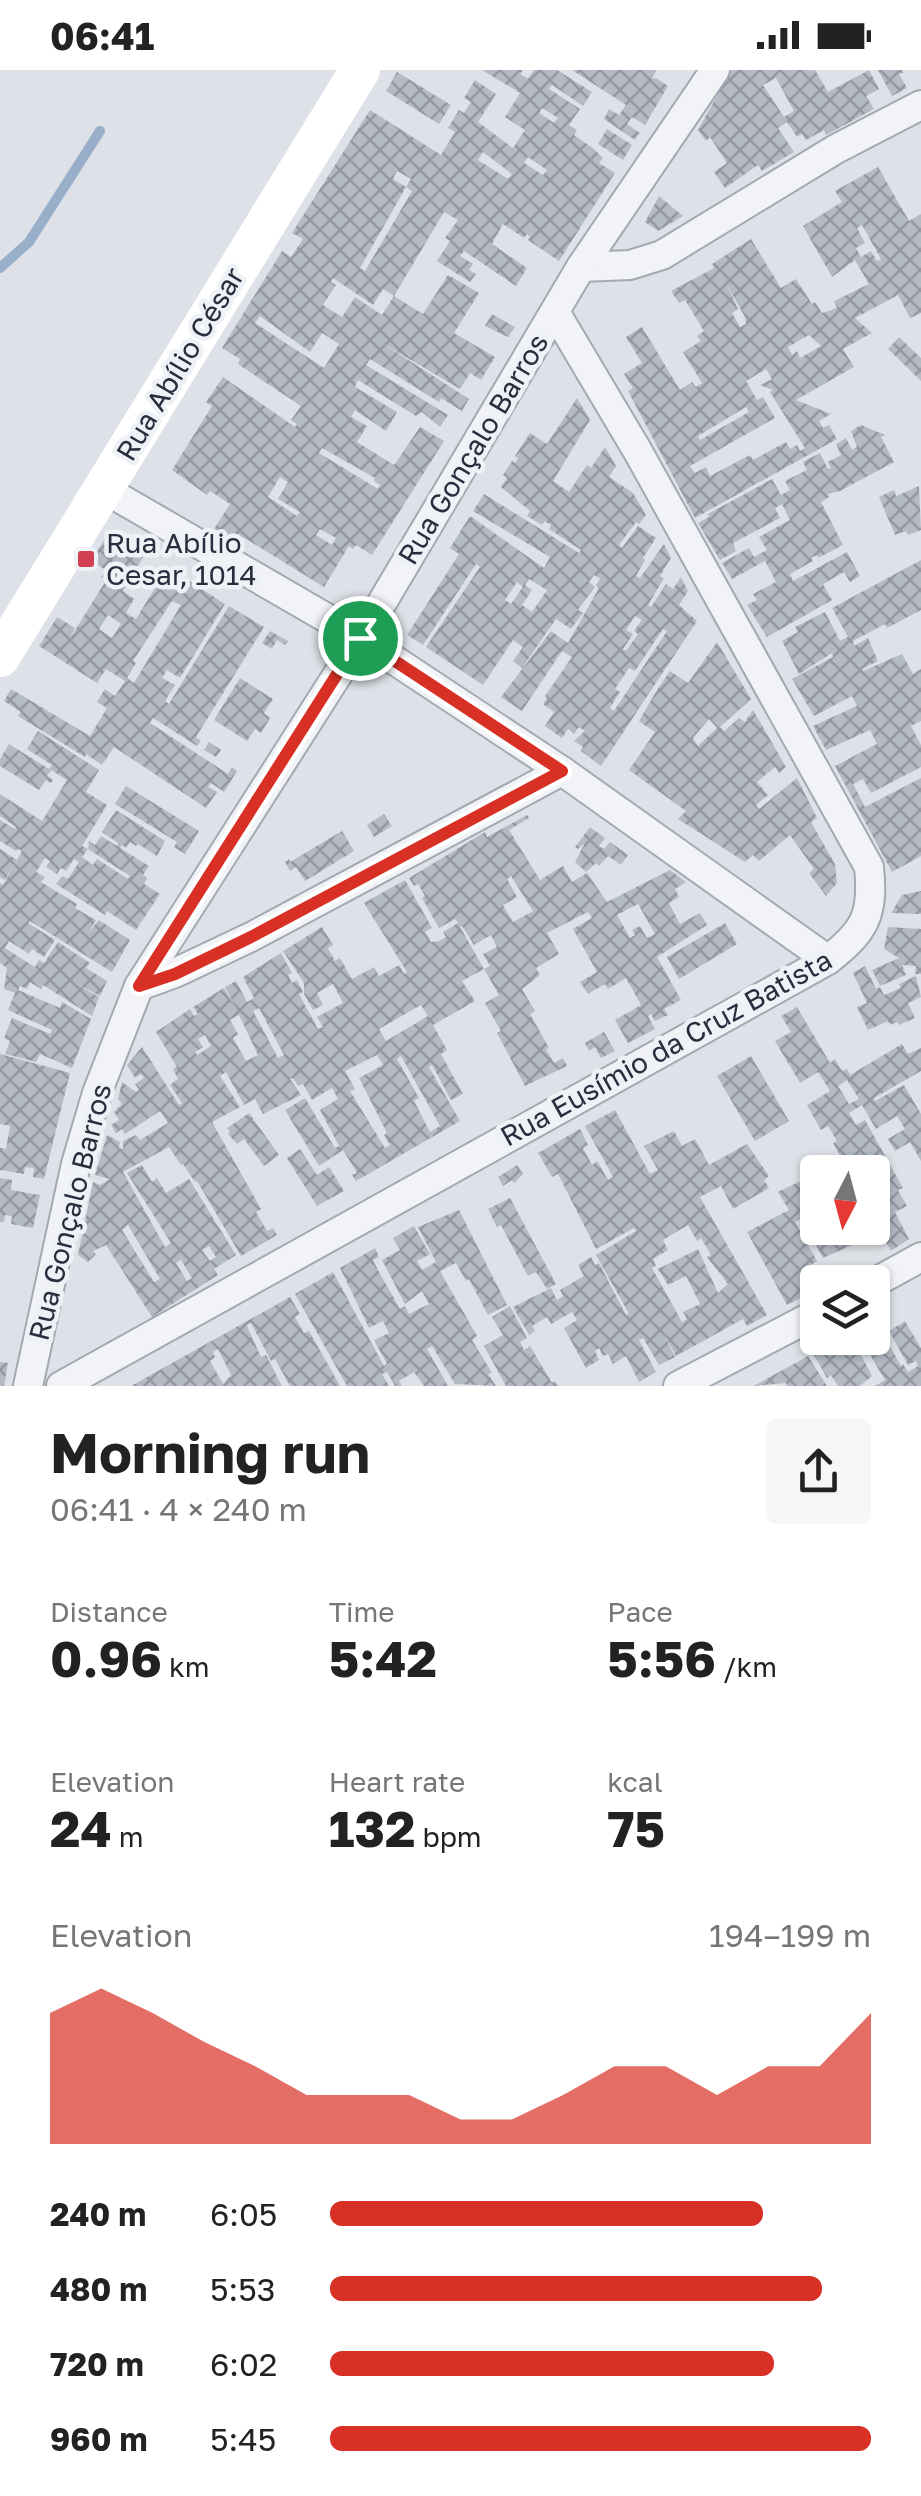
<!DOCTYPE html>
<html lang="en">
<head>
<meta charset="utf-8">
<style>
  :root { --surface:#fff; --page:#f6f6f6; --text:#222; --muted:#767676; --accent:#d93025 }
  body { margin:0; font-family:"Golos Text",sans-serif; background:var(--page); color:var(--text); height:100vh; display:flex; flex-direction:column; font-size:38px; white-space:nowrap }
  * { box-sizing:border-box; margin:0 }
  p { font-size:32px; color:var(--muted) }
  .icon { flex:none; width:55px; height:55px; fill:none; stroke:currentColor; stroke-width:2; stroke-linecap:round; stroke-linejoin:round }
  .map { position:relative; height:1316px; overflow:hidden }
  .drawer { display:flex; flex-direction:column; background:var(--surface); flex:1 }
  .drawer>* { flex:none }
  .needle { width:65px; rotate:186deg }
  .fabs { position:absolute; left:800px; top:1085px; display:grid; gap:20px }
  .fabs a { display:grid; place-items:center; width:90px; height:90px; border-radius:10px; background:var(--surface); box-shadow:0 2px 8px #0004; font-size:50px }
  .pin { position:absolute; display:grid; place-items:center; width:85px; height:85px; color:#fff; margin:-42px; border:5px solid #fff; border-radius:50%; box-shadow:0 2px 10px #0007 }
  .round { display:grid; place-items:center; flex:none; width:105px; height:105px; border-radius:10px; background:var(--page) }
  .headline { display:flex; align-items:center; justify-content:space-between; height:170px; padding:0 50px }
  h1 { font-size:55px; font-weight:700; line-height:75px }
  .figures { display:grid; grid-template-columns:repeat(3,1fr); gap:15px; height:170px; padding:10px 50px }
  .figures div { display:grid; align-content:center }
  .figures b { font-size:50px; font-weight:700 }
  .figures small { font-size:28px; font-weight:400 }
  .figures p { font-size:28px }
  .chart { height:280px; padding:20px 50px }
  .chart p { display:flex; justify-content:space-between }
  .chart svg { width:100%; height:180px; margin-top:10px; fill:var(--accent); opacity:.7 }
  ul { padding:0 50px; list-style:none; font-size:32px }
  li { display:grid; grid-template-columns:160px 120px 1fr; align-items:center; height:75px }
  li i { height:25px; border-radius:12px; background:var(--accent) }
  .status { display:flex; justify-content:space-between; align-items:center; height:70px; padding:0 50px; background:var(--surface); direction:ltr }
  .status svg { height:28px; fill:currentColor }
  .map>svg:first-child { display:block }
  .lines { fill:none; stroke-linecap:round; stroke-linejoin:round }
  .stream { stroke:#98aec9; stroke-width:10 }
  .building { fill:url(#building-cross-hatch); fill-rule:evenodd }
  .minor-casing { stroke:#a3a9b2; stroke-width:32 }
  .minor { stroke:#f1f3f6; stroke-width:28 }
  .secondary { stroke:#fff; stroke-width:40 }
  .route-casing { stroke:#fff; stroke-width:20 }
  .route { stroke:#d93025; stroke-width:12 }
  .poi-dot { fill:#d13f51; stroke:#eef1f6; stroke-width:4 }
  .labels { text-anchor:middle; stroke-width:9; stroke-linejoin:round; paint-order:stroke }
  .street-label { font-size:28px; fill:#272f3f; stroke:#eef1f6 }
  .poi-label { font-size:28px; fill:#272f3f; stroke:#eef1f6; text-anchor:start }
</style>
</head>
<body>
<div class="status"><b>06:41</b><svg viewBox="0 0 49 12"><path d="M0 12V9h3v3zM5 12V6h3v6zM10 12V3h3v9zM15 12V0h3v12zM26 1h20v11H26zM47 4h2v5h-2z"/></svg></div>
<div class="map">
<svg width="921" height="1316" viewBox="0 0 921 1316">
  <defs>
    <pattern id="building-cross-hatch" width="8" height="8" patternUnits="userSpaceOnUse" patternTransform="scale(2.5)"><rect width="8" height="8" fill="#b5bbc5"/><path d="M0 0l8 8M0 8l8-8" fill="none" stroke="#9398a1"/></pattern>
  </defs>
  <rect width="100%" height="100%" fill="#dee2e8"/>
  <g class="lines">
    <!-- stream -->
    <polyline class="stream" points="0,198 29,172 100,61"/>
  </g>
  <!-- building -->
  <g class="building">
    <path d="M482 0H523L520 4 528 9 534 0H557L592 22 583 36 552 15 549 19 580 39 569 55 577 60 574 65 594 79 603 88 599 93 615 103 559 191 528 170 530 167 527 164 524 168 503 154 492 174 527 198 516 216 464 181 460 186 473 194 469 200 476 204 470 212 437 191 450 171 445 168 458 150 444 142 394 226 383 219 373 235 333 208 331 212 336 215 323 235 342 247 355 227 382 245 394 226 423 244 448 205 479 223 454 263 495 287 481 310 470 303 460 319 382 273 469 329 462 341 441 328 439 332 370 289 366 295 448 345 440 357 422 342 416 346 358 310 355 317 397 342 386 361 355 340 351 347 367 356 357 372 394 395 420 357 444 371 372 485 356 475 353 479 349 476 324 517 243 467 239 474 214 459 230 434 210 421 207 425 172 400 212 336 206 332 223 307 295 357 297 354 291 350 301 336 238 294 240 289 222 278 282 181 291 187 303 169 292 163 370 40 441 85 455 62 448 58 459 40 464 43 471 32 464 28 475 10 496 24 478 52 513 78 525 60 505 47 520 23ZM542 38 558 48 554 53 539 43ZM483 82 512 104 508 109 478 90ZM528 87 547 100 543 105 524 93ZM397 101 411 109 406 117 412 121 365 201 360 198 406 117 393 109ZM260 246 310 282 322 263 339 274 324 298 255 253ZM322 378 375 408 374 411 380 415 378 419 319 383ZM280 407 288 412 278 429 300 442 297 446 268 427ZM320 459 336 468 332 475 316 465Z"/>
    <polygon points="572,0 657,0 651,9 656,8 668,16 645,55 632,47 627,54 640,63 635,70 604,49 609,39 619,45 626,35"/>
    <path d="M731 0H815L828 22 869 0 879 19 866 26 874 39 826 65 824 60 806 70 802 64 797 67 787 52 778 58 794 82 762 101 758 95 725 118 714 102 727 93 710 67 706 71 698 60ZM776 8 794 41 784 47 763 15Z"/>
    <polygon points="878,0 902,0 903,3 899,4 907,18 892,26"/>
    <polygon points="397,2 451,35 439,54 386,21"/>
    <polygon points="607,59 632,75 623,90 598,74"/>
    <path d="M878 97 909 151 921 144V243L910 248 898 225 855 248 872 263 843 279 854 297 796 330 831 344 819 351 823 358 829 355 837 369 695 448 628 321 633 318 624 304 642 293 626 267 642 257 680 320 692 312 696 317 702 313 683 282 701 271 697 266 704 261 685 230 679 233 671 221 714 198 712 194 751 169 781 218 796 209 812 234 815 232 822 243 837 238 834 231 869 214 855 190 832 207 803 156 842 132 835 121ZM862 155 881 189 877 191 871 181 861 187 856 178 865 173 857 158ZM727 215 745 247 746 254 740 257 732 243 738 239ZM809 265 821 276 800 288 797 281 792 285 788 277ZM766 299 772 309 760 315 773 320 770 322 805 378 800 381 797 375 790 379 786 372 753 390 750 385 710 406 706 397 695 403 690 396 775 348 763 327 757 330 746 311ZM746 337 749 342 700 370 698 366Z"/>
    <polygon points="659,126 683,146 658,161 645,152"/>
    <polygon points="492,244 515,257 508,267 485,256"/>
    <polygon points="899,267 921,288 921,311 888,279"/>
    <path d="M577 328 590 350 553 411 569 422 587 395 591 398 605 377 616 396 609 407 633 423 646 445 639 454 636 452 619 475 622 478 638 456 656 468 643 488 645 490 636 506 640 508 664 474 671 488 660 506 664 508 648 535 651 537 666 514 673 519 681 507 688 521 679 535 697 551 601 696 581 681 583 677 574 671 585 661 579 657 574 664 568 659 562 668 545 656 554 642 543 634 547 628 545 626 572 587 562 581 522 641 501 627 551 561 568 573 599 518 596 515 600 509 594 505 589 512 595 517 578 540 583 543 571 559 556 549 522 598 513 591 523 577 513 570 483 615 426 577 480 497 476 494 423 575 407 565 459 484 450 478 470 446 544 498 550 487 473 441 484 424 579 483 581 480 549 459 551 455 545 451 542 455 527 446 530 441 501 417 507 408 503 405 512 391 515 393 518 388 515 386 530 363 547 374ZM529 509 547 520 532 542 522 535 532 520 525 515ZM517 512 523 517 511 534 505 530ZM635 546 642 550 634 561 638 564 626 581 623 579 633 564 626 560ZM663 559 667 561 614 641 610 638 620 622 615 619 629 598 635 601Z"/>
    <polygon points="861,355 885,365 881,367 894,392 840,421 828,424 829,427 821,432 843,475 818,488 817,485 811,488 813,491 790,504 793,511 847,482 860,506 850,512 844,502 823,514 832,530 767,567 747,535 757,530 753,524 776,512 765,491 732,509 722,493 749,478 754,487 767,480 759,467 790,450 782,434 775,438 780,448 733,473 736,481 720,490 698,453 709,447 708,444 772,409 781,425 790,420 785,411 807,400 803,392 820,383 828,399 831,398 828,392 841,385 836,374 846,368 852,380 857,377 851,361"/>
    <polygon points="919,416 921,460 908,465 906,461 895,465 879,427 894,420 896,426"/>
    <path d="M111 459 129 470 124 481 131 471 147 481 123 521 134 529 126 543 136 549 168 497 225 534 180 608 167 600 162 608 175 615 165 631 169 634 229 536 264 557 196 667 201 671 197 676 153 648 150 653 228 704 232 697 237 701 224 722 211 713 208 717 217 722 206 738 114 677 102 695 86 684 85 687 18 646 21 642 4 631 11 619 90 666 107 638 97 632 105 619 115 626 125 611 106 599 97 613 39 576 57 547 75 558 69 570 107 509 101 507 106 500 91 491ZM172 531 181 535 134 613 127 608 136 593 133 591ZM108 545 121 554 112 568 99 559Z"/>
    <polygon points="921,490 921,540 887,558 885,554 853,571 854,576 868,568 878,591 862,599 863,601 902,584 913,604 921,599 921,651 911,656 921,675 921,697 871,723 863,709 853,714 865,737 921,708 921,786 892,802 835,696 877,674 870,660 826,680 813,656 857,636 852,626 814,646 792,609 833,587 832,583 799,604 782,571 798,562 795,557 825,542 840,571 848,567 832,538"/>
    <polygon points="270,561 288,571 285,575 277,570 272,579 262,573"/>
    <path d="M717 572 751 629 720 657 724 661 739 648 745 652 753 640 786 697 779 703 775 697 757 712 768 725 756 735 759 739 797 708 817 748 811 752 835 794 837 813 826 826 809 803 814 799 790 765 759 791 753 785 745 792 678 749 686 741 629 700 655 662 639 651 657 620 670 601 688 613ZM709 649 717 658 698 676 693 668Z"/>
    <polygon points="240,608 273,629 264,643 270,648 261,663 255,659 247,671 214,650"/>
    <path d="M38 661 99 700 86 722 107 735 82 776 88 779 89 771 95 775 101 766 117 776 118 773 102 762 116 740 165 771 157 786 138 774 136 776 130 772 126 778 122 775 120 778 149 796 143 805 147 808 144 814 160 824 136 860 107 841 105 845 56 814 62 806 68 809 79 792 74 789 66 801 61 798 57 804 46 797 50 791 45 788 36 802 45 807 41 812 77 834 75 838 96 850 89 862 99 850 130 870 112 902 30 851 28 853 55 870 44 887 32 879 29 884 9 871 5 878 35 897 39 890 44 893 58 872 90 893 86 898 107 911 100 926 75 913 99 927 92 946 43 915 41 919 30 912 27 919 20 916 18 920 60 938 62 932 91 949 72 998 40 984 36 992 5 984 10 971 4 968 12 948 50 964 52 960 8 940 15 923 4 919 7 898 0 893V813L3 815 22 781 18 779 16 781 0 771V750L15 759 16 757 0 746V724L42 751 67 710 51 700 47 706 53 710 51 713 46 710 39 720 0 696V689L9 674 49 699 52 695 27 679ZM88 779 130 806 128 809 97 789 93 795 82 787Z"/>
    <polygon points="209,672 221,680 216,687 204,680"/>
    <polygon points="126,716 199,761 185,784 174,777 177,772 115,734"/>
    <polygon points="384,744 392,756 374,767 367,755"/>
    <path d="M527 745 529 748 509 760 540 810 563 796 572 812 587 803 607 832 670 800 686 812 675 819 679 827 669 833 680 854 700 843 707 855 657 887 681 930 664 939 668 945 655 951 651 944 648 946 655 959 628 973 615 950 641 935 626 908 608 919 605 914 588 924 580 912 597 902 573 859 592 848 588 842 547 863 559 884 536 898 540 905 522 919 535 941 530 944 549 978 546 979 554 993 563 988 567 996 525 1016 497 963 501 961 485 933 499 925 484 899 490 896 483 884 497 877 491 865 474 875 462 856 460 857 484 899 462 911 475 931 433 955 447 980 441 984 463 1024 451 1030 432 995 429 997 460 1051 356 1111 352 1105 357 1103 343 1080 319 1096 285 1040 305 1028 335 1078 339 1076 320 1040 338 1029 332 1018 312 1030 303 1014 298 1016 293 1008 290 1009 301 1025 263 1044 255 1029 244 1035 226 1002 220 1006 240 1037 212 1052 261 1139 256 1142 267 1161 273 1158 277 1165 241 1186 197 1111 195 1112 183 1094 181 1095 169 1077 123 1102 165 1177 171 1173 127 1103 142 1095 152 1112 157 1108 166 1123 189 1109 236 1185 214 1199 218 1205 152 1247 106 1175 93 1181 96 1184 88 1192 78 1185 93 1112 100 1115 110 1109 95 1105 107 1065 120 1072 119 1078 123 1079V1071L136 1065 140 1070 168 1053 160 1041 125 1064 122 1059 116 1063 111 1055 119 1050 114 1042 122 1034 118 1029 122 1012 136 1022 139 1020 135 1014 144 1008 141 1004 135 1008 127 995 142 977 179 1035 182 1033 170 1015 178 1009 173 999 177 997 156 962 190 939 194 946 198 944 193 937 224 918 236 939 225 917 236 911 247 932 254 928 243 907 281 883 292 903 288 905 292 913 297 910 303 922 299 924 318 959 323 957 317 947 343 933 333 914 317 923 323 935 313 940 304 924V913L283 881 322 857 333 875 328 878 335 891 340 888 352 909 374 897 379 906 399 895 404 904 407 902 364 833 405 810 432 858 425 862 431 872 439 871 446 867 443 862 458 853 455 849 439 858 422 828 425 826 418 814 414 816 409 808 485 762 487 767ZM511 806 533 841 513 852 503 835 517 827 507 809ZM638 834 655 864 647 868 640 856 632 860 635 865 630 868 617 845ZM421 935 428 946 386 971 379 959ZM259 938 284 985 278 988 253 941ZM239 945 258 985 246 991 233 968 238 964 230 950ZM205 965 211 976 197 985 195 982 203 977 198 969ZM377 985 383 995 359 1008 387 1063 384 1065 390 1075 385 1078 350 1021 355 1019 345 1001ZM401 986 440 1056 430 1062 414 1031 419 1028 397 989ZM128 1155 160 1209 154 1212 122 1160ZM209 1176 216 1187 210 1191 202 1180ZM181 1190 192 1208 187 1211 176 1193Z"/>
    <polygon points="590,757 605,768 599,776 604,779 610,772 628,785 621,795 608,786 599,796 596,793 586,802 575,792 585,773 578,779 575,777"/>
    <polygon points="342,761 354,781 305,811 296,797 290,801 285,792 289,789 290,792"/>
    <polygon points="0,779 17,790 5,810 0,807"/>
    <polygon points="921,821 921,844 891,843 902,825"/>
    <polygon points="725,853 737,874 679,909 667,887"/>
    <polygon points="888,857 921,859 921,904 915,904 916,896 902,895 906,905 880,916 872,900 899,888 884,879"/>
    <polygon points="865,896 876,919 880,917 884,925 901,918 899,914 916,906 921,927 908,933 915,948 899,955 897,952 890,955 888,951 868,960 857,937 867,933 853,903"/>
    <path d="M797 937 830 993 835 989 842 1001 847 999 850 1005 902 974 908 984 921 978V1001L874 1028 875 1031 904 1015 921 1044V1091L910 1072 895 1081 888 1069 905 1059 897 1046 876 1059 862 1035 849 1043 856 1055 865 1050 903 1118 898 1120 907 1136 895 1142 909 1169 891 1181 879 1160 883 1158 872 1138V1102H849L833 1073 837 1071 828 1056 821 1060 807 1035 830 1021 818 1002 800 1013 775 971 791 962 781 946ZM847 1010 859 1029 849 1034 838 1016Z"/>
    <polygon points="604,962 615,981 601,988 595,977 589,981 585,973"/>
    <polygon points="0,984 70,1003 44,1109 33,1107 34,1098 25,1097 24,1104 0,1100 0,1078 6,1079 10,1056 0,1054"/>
    <polygon points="751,986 789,1051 755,1071 717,1006"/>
    <path d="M615 1040 650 1104 658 1100 644 1076 674 1061 682 1076 695 1069 709 1095 747 1074 769 1106 764 1110 769 1118 733 1139 721 1116 700 1127 767 1245 747 1256 743 1249 676 1286 663 1262 675 1287 659 1295 643 1268 639 1270 656 1302 639 1312 626 1286 613 1294 608 1284 603 1286 599 1278 595 1281 599 1290 586 1298 564 1258 577 1250 572 1242 551 1254 547 1247 532 1256 535 1261 529 1265 513 1237 551 1218 557 1230 563 1226 560 1220 584 1206 578 1195 591 1187 595 1195 599 1193 626 1245 629 1244 596 1185 636 1161 634 1158 596 1179 558 1104 552 1107 538 1083 580 1059 588 1075 583 1078 592 1095 597 1091 608 1110 613 1107 585 1056ZM688 1155 697 1171 701 1168 711 1185 707 1187 728 1214 718 1223 698 1179 658 1199 668 1215 686 1206 700 1234 683 1242 687 1249 682 1252 652 1198 656 1196 653 1189 668 1180 663 1170Z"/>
    <polygon points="249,1043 279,1085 264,1096 244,1069 237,1074 228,1064 230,1062 227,1058"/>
    <polygon points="300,1079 317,1105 329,1097 344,1121 317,1136 287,1088"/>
    <polygon points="517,1095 523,1104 514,1113 512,1110 503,1116 498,1107"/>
    <polygon points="811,1106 818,1119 818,1141 795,1152 817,1191 804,1199 816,1220 787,1235 747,1162 789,1140 778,1122"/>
    <polygon points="0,1108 12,1110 11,1120 40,1125 33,1158 11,1154 12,1146 5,1145 4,1152 0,1152"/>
    <polygon points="510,1128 556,1214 547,1219 536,1202 528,1206 501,1155 497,1157 488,1139"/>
    <polygon points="459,1140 507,1235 488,1245 469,1209 466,1211 456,1193 440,1201 477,1266 472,1270 492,1303 488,1304 496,1316 455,1314 432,1276 427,1279 448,1316 424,1316 414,1302 399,1311 402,1316 395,1316 387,1302 382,1304 389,1316 347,1316 295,1224 333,1202 384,1296 387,1294 374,1270 389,1263 383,1251 369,1258 340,1198 375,1178 379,1187 373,1190 378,1200 400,1239 405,1236 409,1244 429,1234 422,1221 405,1234 382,1190 400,1180 393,1168 414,1156 430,1184 417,1191 422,1200 436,1192 418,1157"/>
    <polygon points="818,1152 818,1158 848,1158 857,1173 823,1188 807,1158"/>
    <path d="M290 1227 300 1244 295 1247 304 1263 309 1261 340 1316H290L275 1289 271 1291 251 1253 247 1255 250 1263 261 1287 266 1285 282 1316H131ZM218 1279 231 1305 223 1314 210 1291 215 1287 213 1282Z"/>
    <polygon points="510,1236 527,1268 520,1272 524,1280 530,1276 552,1313 555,1311 558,1316 506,1316 484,1276 503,1265 492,1247"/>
    <polygon points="905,1251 921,1278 921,1316 875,1316 885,1310 863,1273 882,1262 901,1296 903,1294 908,1302 918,1296 916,1291 908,1295 889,1261"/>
    <polygon points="834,1268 852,1268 872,1306 860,1316 838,1316 831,1305 827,1308 811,1280"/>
    <polygon points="808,1286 827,1316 787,1316 786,1313 754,1316"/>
    <polygon points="0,1292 8,1293 4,1316 0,1316"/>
  </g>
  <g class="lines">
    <!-- minor casing -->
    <g class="minor-casing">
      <g id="minor">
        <polyline points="581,197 630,195 662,185 836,79 921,35"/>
        <polyline points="104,419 361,568 562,701 828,890"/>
        <polyline points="139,916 175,903 251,867 562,701"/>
        <polyline points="872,1214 921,1187"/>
        <polyline points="28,1316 76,1094 97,1023 139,916 361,568 581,197 715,0"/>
        <path d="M61 1316 828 890C865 861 874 845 869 797L637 380 555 242"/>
        <polyline points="678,1316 818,1243"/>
      </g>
    </g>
    <!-- minor -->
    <use href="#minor" class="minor"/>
    <!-- secondary -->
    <polyline class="secondary" points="0,587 360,0"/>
  </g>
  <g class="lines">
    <!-- route casing -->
    <g class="route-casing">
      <polygon id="route" points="360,568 562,701 251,867 175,904 139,916"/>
    </g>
    <!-- route -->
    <use href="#route" class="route"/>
  </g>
  <!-- markers -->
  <rect class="poi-dot" x="76" y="479" width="20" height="20" rx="5"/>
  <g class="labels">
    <!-- street labels -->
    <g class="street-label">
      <text transform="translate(180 294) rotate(-59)" y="10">Rua Abílio César</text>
      <text transform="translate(473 379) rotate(-59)" y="10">Rua Gonçalo Barros</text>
      <text transform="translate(666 978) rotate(-29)" y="10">Rua Eusímio da Cruz Batista</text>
      <text transform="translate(70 1142) rotate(-76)" y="10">Rua Gonçalo Barros</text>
    </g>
    <!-- poi labels -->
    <g class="poi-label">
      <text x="106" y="483">Rua Abílio<tspan x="106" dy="32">Cesar, 1014</tspan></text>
    </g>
  </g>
</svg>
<div class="fabs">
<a><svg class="needle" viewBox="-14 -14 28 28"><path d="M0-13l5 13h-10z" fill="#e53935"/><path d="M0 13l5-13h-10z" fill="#767676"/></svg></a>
<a><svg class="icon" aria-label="layers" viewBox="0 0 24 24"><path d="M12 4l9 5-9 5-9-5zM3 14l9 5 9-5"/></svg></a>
</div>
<div class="pin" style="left:360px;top:568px;background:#1e9e55"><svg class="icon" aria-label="arrive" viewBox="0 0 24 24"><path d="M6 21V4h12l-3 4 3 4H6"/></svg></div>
</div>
<section class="drawer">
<div class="headline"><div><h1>Morning run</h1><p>06:41 · 4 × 240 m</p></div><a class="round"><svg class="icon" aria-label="share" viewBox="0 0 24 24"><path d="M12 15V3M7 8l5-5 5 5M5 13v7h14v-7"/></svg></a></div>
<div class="figures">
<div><p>Distance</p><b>0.96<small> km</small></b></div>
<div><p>Time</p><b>5:42</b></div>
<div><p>Pace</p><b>5:56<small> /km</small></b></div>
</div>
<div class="figures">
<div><p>Elevation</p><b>24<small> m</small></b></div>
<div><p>Heart rate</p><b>132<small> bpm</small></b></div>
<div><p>kcal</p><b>75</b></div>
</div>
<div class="chart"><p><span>Elevation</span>194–199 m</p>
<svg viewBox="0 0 160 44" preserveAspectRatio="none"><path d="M0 44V12L10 6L20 12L30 19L40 25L50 32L60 32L70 32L80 38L90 38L100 32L110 25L120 25L130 32L140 25L150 25L160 12V44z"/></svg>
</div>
<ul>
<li><b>240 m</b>6:05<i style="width:80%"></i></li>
<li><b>480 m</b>5:53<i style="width:91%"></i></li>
<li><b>720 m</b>6:02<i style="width:82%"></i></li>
<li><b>960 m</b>5:45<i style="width:100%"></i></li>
</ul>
</section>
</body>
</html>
